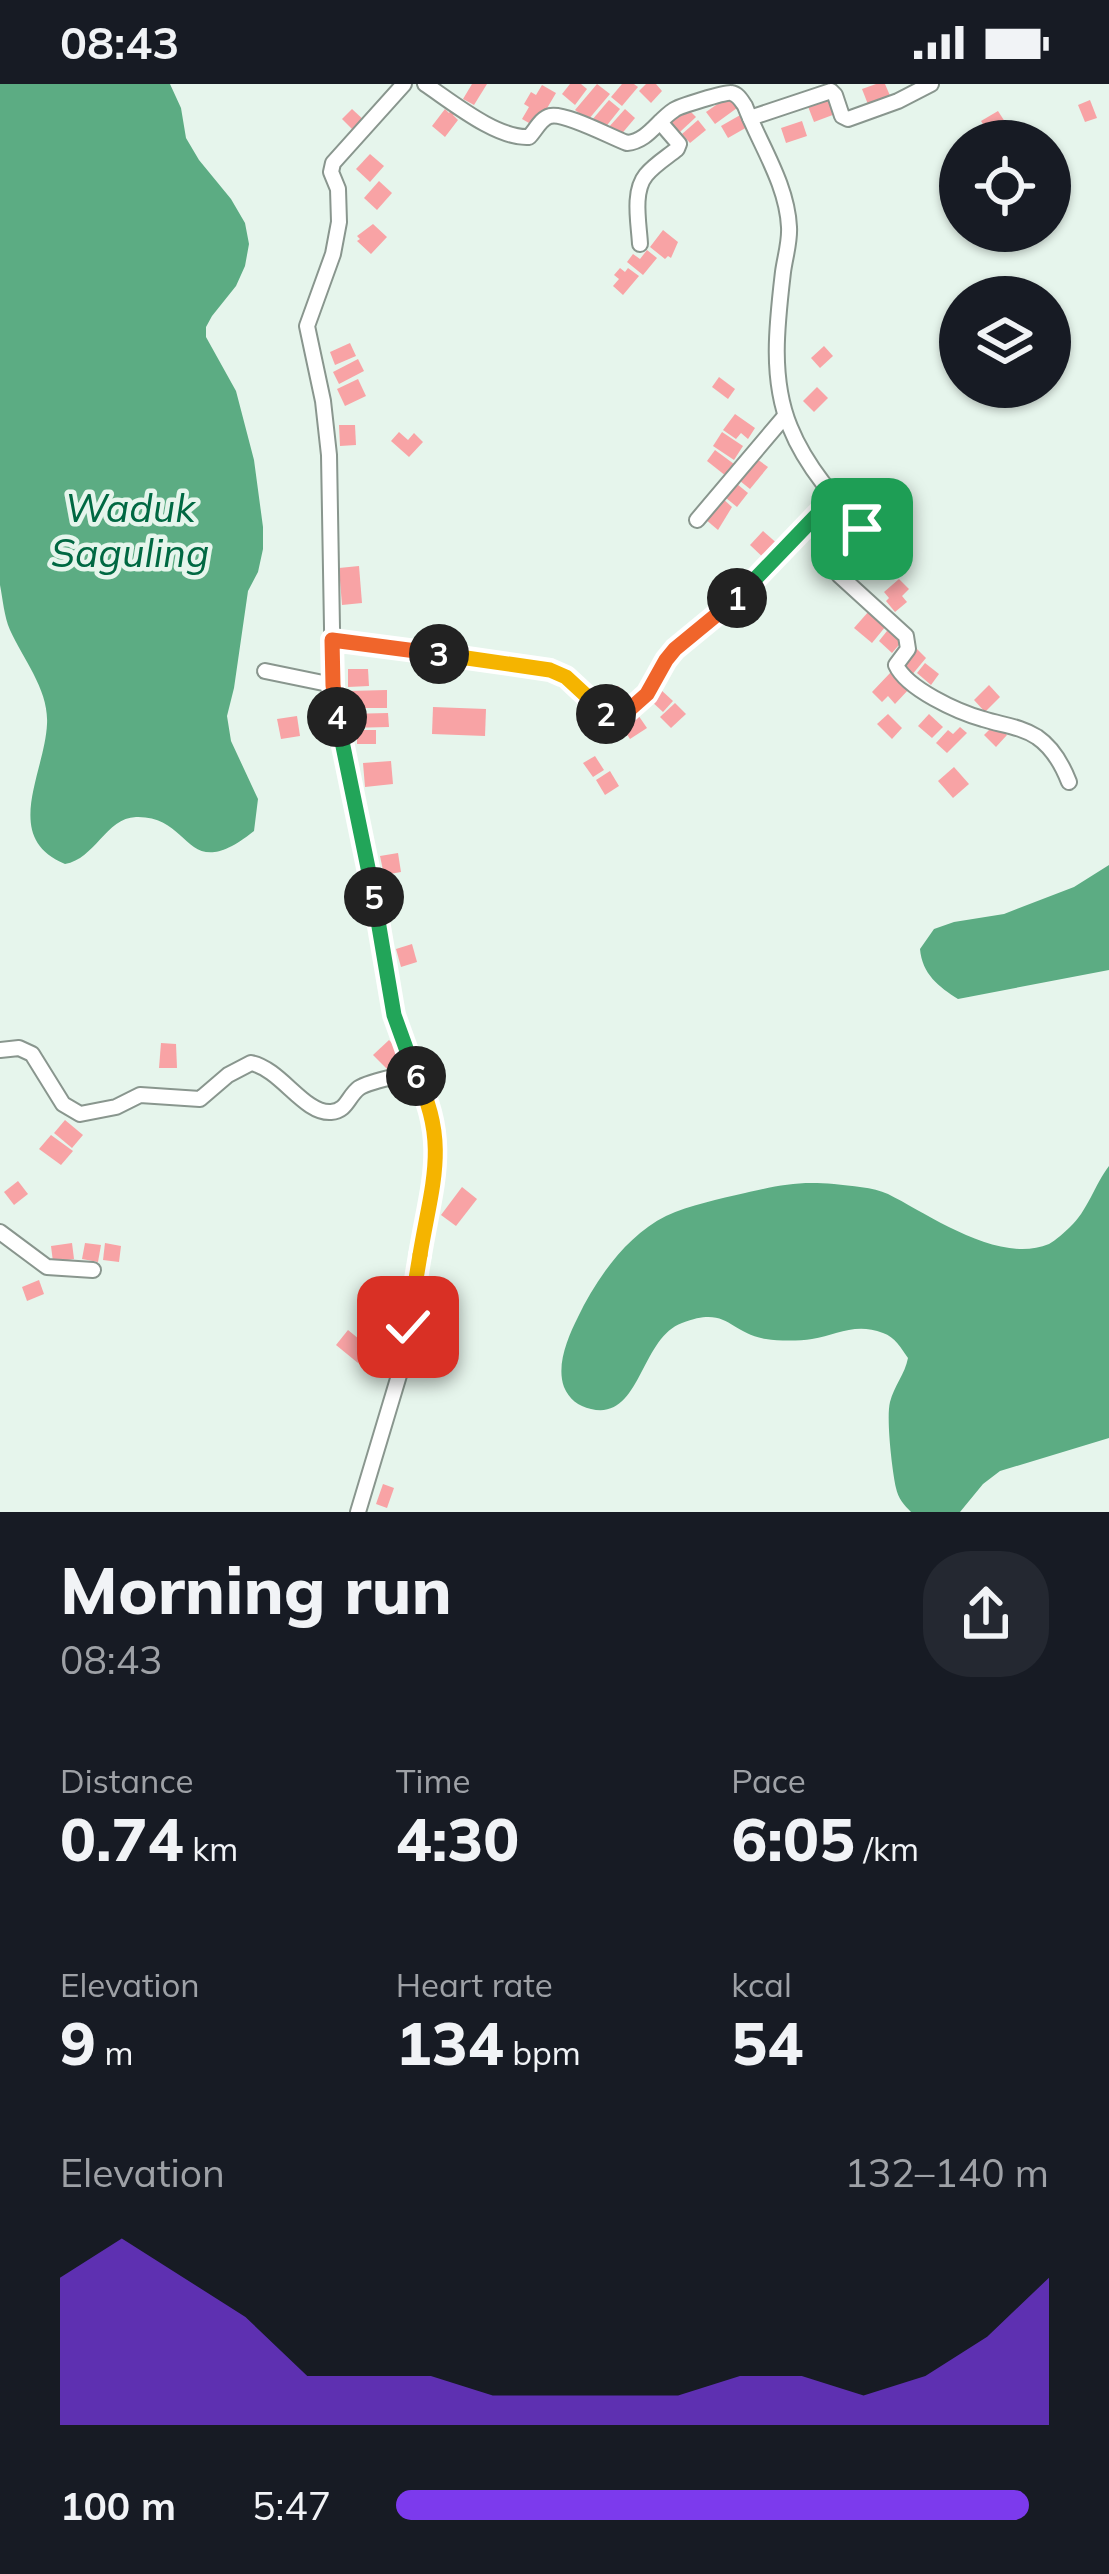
<!DOCTYPE html>
<html lang="en">
<head>
<meta charset="utf-8">
<style>
  :root { --surface:#171b24; --page:#242831; --text:#f1f3f6; --muted:#9ea1a6; --accent:#7c3aed }
  body { margin:0; font-family:Mulish,sans-serif; background:var(--page); color:var(--text); height:100vh; display:flex; flex-direction:column; font-size:45px; white-space:nowrap }
  * { box-sizing:border-box; margin:0 }
  p { font-size:39px; color:var(--muted) }
  .icon { flex:none; width:66px; height:66px; fill:none; stroke:currentColor; stroke-width:2; stroke-linecap:round; stroke-linejoin:round }
  .map { position:relative; height:1428px; overflow:hidden }
  .panel { display:flex; flex-direction:column; background:var(--surface); flex:1 }
  .panel>* { flex:none }
  .controls { position:absolute; left:939px; top:36px; display:grid; gap:24px }
  .controls a { display:grid; place-items:center; width:132px; height:132px; border-radius:50%; background:var(--surface); box-shadow:0 3px 9px #0004; font-size:60px }
  .pin { position:absolute; display:grid; place-items:center; width:102px; height:102px; color:#fff; margin:-51px; border-radius:24px; box-shadow:0 6px 18px #0006 }
  .km { position:absolute; width:60px; height:60px; margin:-30px; border-radius:50%; background:#222; color:#fff; font-size:33px; line-height:60px; text-align:center }
  .round { display:grid; place-items:center; flex:none; width:126px; height:126px; border-radius:48px; background:var(--page) }
  .overview { display:flex; align-items:center; justify-content:space-between; height:204px; padding:0 60px }
  h1 { font-size:66px; font-weight:800; line-height:90px }
  .metrics { display:grid; grid-template-columns:repeat(3,1fr); gap:18px; height:204px; padding:12px 60px }
  .metrics div { display:grid; align-content:center }
  .metrics b { font-size:60px; font-weight:800 }
  .metrics small { font-size:33px; font-weight:400 }
  .metrics p { font-size:33px }
  .chart { height:336px; padding:24px 60px }
  .chart p { display:flex; justify-content:space-between }
  .chart svg { width:100%; height:216px; margin-top:12px; fill:var(--accent); opacity:.7 }
  ul { padding:0 60px; list-style:none; font-size:39px }
  li { display:grid; grid-template-columns:192px 144px 1fr; align-items:center; height:90px }
  li i { height:30px; border-radius:15px; background:var(--accent) }
  .status { display:flex; justify-content:space-between; align-items:center; height:84px; padding:0 60px; background:var(--surface); direction:ltr }
  .status svg { height:33px; fill:currentColor }
  .map>svg:first-child { display:block }
  .water { fill:#5cac83 }
  .building { fill:#f8a3a5 }
  .lines { fill:none; stroke-linecap:round; stroke-linejoin:round }
  .minor-casing { stroke:#89968e; stroke-width:18 }
  .minor { stroke:#fff; stroke-width:14 }
  .split-1-casing { stroke:#fff; stroke-width:24 }
  .split-2-casing { stroke:#fff; stroke-width:24 }
  .split-3-casing { stroke:#fff; stroke-width:24 }
  .split-4-casing { stroke:#fff; stroke-width:24 }
  .split-5-casing { stroke:#fff; stroke-width:24 }
  .split-6-casing { stroke:#fff; stroke-width:24 }
  .split-7-casing { stroke:#fff; stroke-width:24 }
  .split-8-casing { stroke:#fff; stroke-width:24 }
  .split-1 { stroke:#22a559; stroke-width:15 }
  .split-2 { stroke:#f0652b; stroke-width:15 }
  .split-3 { stroke:#f5b400; stroke-width:15 }
  .split-4 { stroke:#f0652b; stroke-width:15 }
  .split-5 { stroke:#22a559; stroke-width:15 }
  .split-6 { stroke:#22a559; stroke-width:15 }
  .split-7 { stroke:#f5b400; stroke-width:15 }
  .split-8 { stroke:#f5b400; stroke-width:15 }
  .labels { text-anchor:middle; stroke-width:9; stroke-linejoin:round; paint-order:stroke }
  .water-label { font-size:39px; font-style:italic; fill:#006842; stroke:#e6f5ec }
</style>
</head>
<body>
<div class="status"><b>08:43</b><svg viewBox="0 0 49 12"><path d="M0 12V9h3v3zM5 12V6h3v6zM10 12V3h3v9zM15 12V0h3v12zM26 1h20v11H26zM47 4h2v5h-2z"/></svg></div>
<div class="map">
<svg width="1109" height="1428" viewBox="0 0 1109 1428">
  <rect width="100%" height="100%" fill="#e6f5ec"/>
  <!-- water -->
  <g class="water">
    <path d="M0 0H170L181 24 186 54 199 76 231 115 245 139 249 160 245 182 236 202 212 232 206 243V253L236 307 254 376 263 443V465L258 488 248 507 234 604 227 632 231 657 258 715 254 747C184 803 194 731 136 733 106 734 95 775 65 780 1 754 45 689 47 640 49 606 24 577 10 546 4 532 3 516 0 501Z"/>
    <path d="M1109 781V886L958 915C939 903 922 890 920 865L934 845 954 838 1004 830 1074 803Z"/>
    <path d="M1109 1082V1354L1000 1387 983 1400 960 1428H911C904 1421 898 1414 896 1404 892 1386 886 1334 890 1318 894 1302 905 1290 908 1274 901 1264 895 1253 883 1249 855 1238 837 1251 812 1255 799 1257 779 1257 766 1255 728 1249 729 1221 682 1239 640 1254 641 1337 591 1325 578 1322 569 1315 564 1303 556 1281 568 1253 578 1233 596 1195 627 1151 666 1132 690 1121 719 1115 745 1109 780 1101 798 1097 834 1100 851 1102 873 1103 888 1110 930 1131 999 1181 1049 1160 1055 1157 1065 1148 1070 1143 1087 1128 1095 1100 1109 1082Z"/>
  </g>
  <!-- building -->
  <g class="building">
    <polygon points="472,0 487,0 474,21 463,15"/>
    <polygon points="570,0 581,0 587,5 575,21 562,10"/>
    <polygon points="597,0 610,10 588,36 575,26"/>
    <polygon points="622,0 634,0 638,3 622,22 611,13"/>
    <polygon points="646,0 656,0 662,7 651,19 639,7"/>
    <polygon points="876,0 885,0 891,14 869,23 862,5"/>
    <polygon points="542,1 556,9 536,43 522,35 529,23 524,20 531,8 536,11"/>
    <polygon points="831,10 838,29 814,38 807,20"/>
    <polygon points="729,12 737,24 715,40 706,28"/>
    <polygon points="609,16 620,25 604,45 592,36"/>
    <polygon points="1090,16 1097,34 1085,38 1078,21"/>
    <polygon points="685,22 696,33 680,48 669,37"/>
    <polygon points="352,25 367,39 357,50 342,35"/>
    <polygon points="445,25 449,29 452,25 456,28 453,31 458,36 445,53 432,42"/>
    <polygon points="625,25 635,34 619,53 608,44"/>
    <polygon points="998,27 1009,44 992,55 981,37"/>
    <polygon points="742,30 749,42 728,54 721,42"/>
    <polygon points="698,36 706,46 690,59 682,50"/>
    <polygon points="802,37 807,52 786,59 781,44"/>
    <polygon points="370,70 384,82 370,98 356,85"/>
    <polygon points="379,97 392,109 377,126 364,114"/>
    <polygon points="373,140 387,153 371,170 357,157 360,155 357,152"/>
    <polygon points="663,146 678,158 671,174 668,172 665,175 650,163"/>
    <polygon points="647,166 657,174 643,191 627,178 633,170 640,175"/>
    <polygon points="620,184 625,188 628,184 639,192 623,211 613,202 619,195 614,191"/>
    <polygon points="350,259 356,272 335,281 330,268"/>
    <polygon points="824,262 833,272 820,284 811,274"/>
    <polygon points="358,275 364,287 339,300 333,288"/>
    <polygon points="719,293 735,305 728,315 712,303"/>
    <polygon points="358,295 366,312 345,322 337,305"/>
    <polygon points="817,303 828,314 814,328 803,317"/>
    <polygon points="735,330 755,344 748,355 741,349 736,355 723,346"/>
    <polygon points="339,341 355,341 356,361 340,362"/>
    <polygon points="399,348 408,356 414,349 423,358 409,373 391,357"/>
    <polygon points="722,348 743,362 734,376 713,362"/>
    <polygon points="715,366 734,380 726,392 707,377"/>
    <polygon points="757,375 768,383 750,405 740,397"/>
    <polygon points="737,400 748,409 737,423 726,414"/>
    <polygon points="722,414 732,423 718,446 705,435"/>
    <polygon points="763,447 780,462 766,476 750,461"/>
    <polygon points="865,467 878,483 863,496 860,492 857,495 851,488 854,485 849,480"/>
    <polygon points="359,482 362,519 342,521 339,484"/>
    <polygon points="899,495 909,505 902,512 907,518 895,528 886,517 889,514 884,508"/>
    <polygon points="869,527 886,542 872,559 854,544"/>
    <polygon points="891,542 905,554 892,569 879,557"/>
    <polygon points="917,565 926,574 911,592 901,583"/>
    <polygon points="925,579 939,590 931,601 917,589"/>
    <polygon points="348,585 368,585 369,602 348,603"/>
    <polygon points="891,588 909,605 895,620 888,612 882,618 872,608"/>
    <polygon points="989,601 1000,613 985,628 974,616"/>
    <polygon points="618,602 634,615 622,629 606,616"/>
    <polygon points="660,605 673,617 663,628 650,616"/>
    <polygon points="387,606 387,624 348,624 348,607"/>
    <polygon points="675,619 686,630 671,644 660,633"/>
    <polygon points="433,623 486,625 485,652 432,650"/>
    <polygon points="636,628 647,644 630,655 620,640"/>
    <polygon points="388,629 389,643 348,644 347,630"/>
    <polygon points="888,630 902,644 892,655 877,640"/>
    <polygon points="929,630 943,643 932,654 918,642"/>
    <polygon points="297,632 300,652 281,655 277,635"/>
    <polygon points="995,640 1007,651 996,663 984,651"/>
    <polygon points="960,643 967,649 947,669 936,659 948,646 953,650"/>
    <rect x="357" y="646" width="19" height="14"/>
    <polygon points="595,672 604,686 593,693 583,679"/>
    <polygon points="391,677 393,700 365,703 363,679"/>
    <polygon points="954,683 969,700 953,714 938,697"/>
    <polygon points="610,687 619,702 605,711 596,696"/>
    <polygon points="398,769 401,788 384,791 380,772"/>
    <polygon points="412,860 417,878 401,883 396,865"/>
    <polygon points="389,956 404,971 388,986 373,971"/>
    <polygon points="161,959 176,960 177,984 159,984"/>
    <polygon points="65,1036 83,1051 72,1064 54,1049"/>
    <polygon points="51,1051 73,1067 61,1081 39,1065"/>
    <polygon points="18,1097 28,1110 14,1121 4,1108"/>
    <polygon points="462,1103 477,1115 456,1142 441,1131"/>
    <polygon points="72,1159 74,1175 53,1178 51,1162"/>
    <polygon points="85,1159 101,1161 98,1178 82,1175"/>
    <polygon points="105,1159 121,1162 119,1178 103,1176"/>
    <polygon points="39,1196 44,1210 27,1217 22,1203"/>
    <polygon points="433,1214 453,1220 449,1233 429,1227"/>
    <polygon points="429,1233 446,1240 441,1252 434,1249 431,1255 421,1251"/>
    <polygon points="348,1246 370,1264 358,1279 336,1261"/>
    <polygon points="383,1250 402,1265 391,1280 371,1264"/>
    <polygon points="383,1400 394,1404 387,1424 376,1420"/>
  </g>
  <g class="lines">
    <!-- minor casing -->
    <g class="minor-casing">
      <g id="minor">
        <path d="M425 0C452 18 497 55 529 53 535 47 541 34 550 32 564 28 611 53 627 59 648 57 657 37 674 26 679 22 726 8 731 9 738 10 741 16 745 22 760 61 787 100 789 143 790 158 785 173 783 188 777 239 770 295 790 343 798 363 810 382 823 399 837 416 862 435 864 458L839 481V491L906 552 908 565 896 581C907 605 958 628 983 635 1001 641 1020 642 1037 653 1053 664 1062 680 1069 698"/>
        <polyline points="750,34 831,7 835,11 842,32 848,35 898,17 931,0"/>
        <path d="M640 160C639 140 632 108 646 91 654 81 667 73 677 65L679 60 660 38"/>
        <polyline points="697,436 785,332"/>
        <path d="M332 556 550 586C575 598 594 630 620 634L647 610 656 598 666 576 675 565 728 523 835 412"/>
        <polyline points="265,587 333,601"/>
        <path d="M0 966 19 964 32 970 63 1020 80 1030 116 1023 140 1011 200 1015 228 991 251 979C281 985 304 1030 331 1028 347 1027 348 1012 359 1004 369 997 399 992 413 988"/>
        <polyline points="0,1148 47,1183 93,1186"/>
        <polyline points="358,1428 400,1288 436,1080 435,1044 432,1030 409,977 394,931 381,844 333,601 329,371 323,317 307,242 333,170 339,138 338,105 331,88 333,79 404,0"/>
      </g>
    </g>
    <!-- minor -->
    <use href="#minor" class="minor"/>
  </g>
  <g class="lines">
    <!-- split-1 casing -->
    <g class="split-1-casing">
      <polyline id="split-1" points="737,514 835,412 862,445"/>
    </g>
    <!-- split-2 casing -->
    <g class="split-2-casing">
      <polyline id="split-2" points="606,630 620,634 647,610 666,576 675,565 737,514"/>
    </g>
    <!-- split-3 casing -->
    <g class="split-3-casing">
      <polyline id="split-3" points="439,570 550,586 566,593 606,630"/>
    </g>
    <!-- split-4 casing -->
    <g class="split-4-casing">
      <polyline id="split-4" points="337,633 333,601 332,556 439,570"/>
    </g>
    <!-- split-5 casing -->
    <g class="split-5-casing">
      <polyline id="split-5" points="337,633 374,813"/>
    </g>
    <!-- split-6 casing -->
    <g class="split-6-casing">
      <polyline id="split-6" points="374,813 394,931 416,992"/>
    </g>
    <!-- split-7 casing -->
    <g class="split-7-casing">
      <path id="split-7" d="M416 992C450 1058 431 1103 420 1171"/>
    </g>
    <!-- split-8 casing -->
    <g class="split-8-casing">
      <polyline id="split-8" points="408,1243 420,1171"/>
    </g>
    <!-- split-1 -->
    <use href="#split-1" class="split-1"/>
    <!-- split-2 -->
    <use href="#split-2" class="split-2"/>
    <!-- split-3 -->
    <use href="#split-3" class="split-3"/>
    <!-- split-4 -->
    <use href="#split-4" class="split-4"/>
    <!-- split-5 -->
    <use href="#split-5" class="split-5"/>
    <!-- split-6 -->
    <use href="#split-6" class="split-6"/>
    <!-- split-7 -->
    <use href="#split-7" class="split-7"/>
    <!-- split-8 -->
    <use href="#split-8" class="split-8"/>
  </g>
  <g class="labels">
    <!-- water labels -->
    <g class="water-label">
      <text x="130" y="438">Waduk<tspan x="130" dy="45">Saguling</tspan></text>
    </g>
  </g>
</svg>
<div class="controls">
<a><svg class="icon" aria-label="locate" viewBox="0 0 24 24"><circle cx="12" cy="12" r="6"/><path d="M12 2v4M12 18v4M2 12h4M18 12h4"/></svg></a>
<a><svg class="icon" aria-label="layers" viewBox="0 0 24 24"><path d="M12 4l9 5-9 5-9-5zM3 14l9 5 9-5"/></svg></a>
</div>
<div class="pin" style="left:862px;top:445px;background:#1e9e55"><svg class="icon" aria-label="arrive" viewBox="0 0 24 24"><path d="M6 21V4h12l-3 4 3 4H6"/></svg></div>
<div class="pin" style="left:408px;top:1243px;background:#d93025"><svg class="icon" aria-label="check" viewBox="0 0 24 24"><path d="M5 12l5 5 9-10"/></svg></div>
<b class="km" style="left:737px;top:514px">1</b>
<b class="km" style="left:606px;top:630px">2</b>
<b class="km" style="left:439px;top:570px">3</b>
<b class="km" style="left:337px;top:633px">4</b>
<b class="km" style="left:374px;top:813px">5</b>
<b class="km" style="left:416px;top:992px">6</b>
</div>
<section class="panel">
<div class="overview"><div><h1>Morning run</h1><p>08:43</p></div><a class="round"><svg class="icon" aria-label="share" viewBox="0 0 24 24"><path d="M12 15V3M7 8l5-5 5 5M5 13v7h14v-7"/></svg></a></div>
<div class="metrics">
<div><p>Distance</p><b>0.74<small> km</small></b></div>
<div><p>Time</p><b>4:30</b></div>
<div><p>Pace</p><b>6:05<small> /km</small></b></div>
</div>
<div class="metrics">
<div><p>Elevation</p><b>9<small> m</small></b></div>
<div><p>Heart rate</p><b>134<small> bpm</small></b></div>
<div><p>kcal</p><b>54</b></div>
</div>
<div class="chart"><p><span>Elevation</span>132–140 m</p>
<svg viewBox="0 0 160 44" preserveAspectRatio="none"><path d="M0 44V14L10 6L20 14L30 22L40 34L50 34L60 34L70 38L80 38L90 38L100 38L110 34L120 34L130 38L140 34L150 26L160 14V44z"/></svg>
</div>
<ul>
<li><b>100 m</b>5:47<i style="width:97%"></i></li>
</ul>
</section>
</body>
</html>
